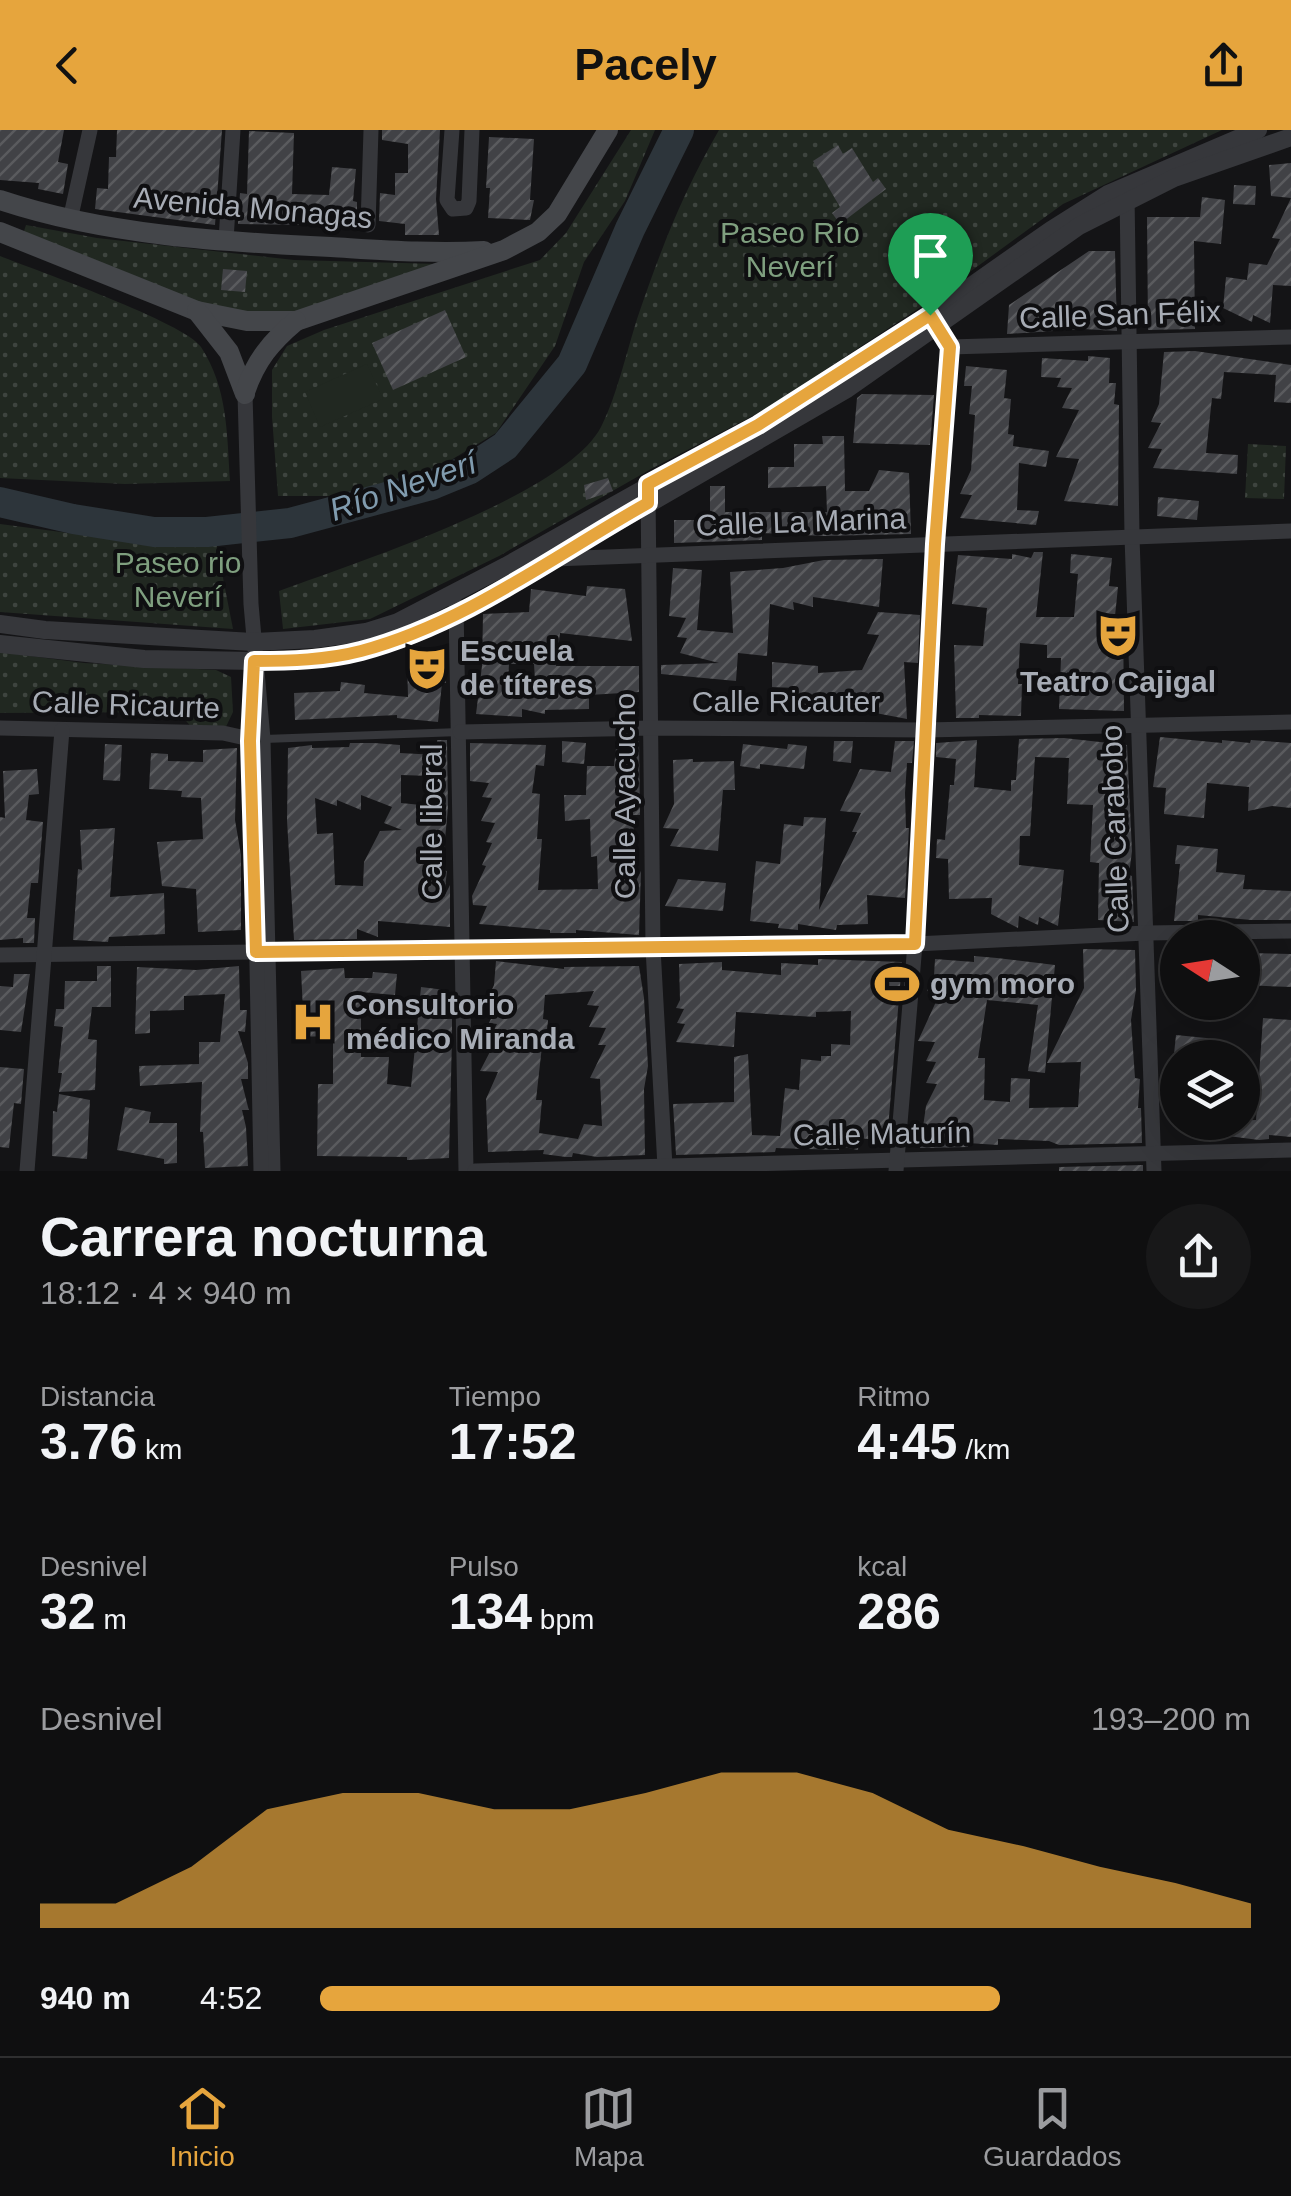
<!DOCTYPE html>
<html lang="es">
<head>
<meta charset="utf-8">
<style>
  :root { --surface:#0f0f10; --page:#181819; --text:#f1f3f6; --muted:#9b9c9f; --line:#2f2f30; --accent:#e6a53d }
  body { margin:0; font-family:Helvetica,sans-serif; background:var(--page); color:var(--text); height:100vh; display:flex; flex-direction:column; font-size:38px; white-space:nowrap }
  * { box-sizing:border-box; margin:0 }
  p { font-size:32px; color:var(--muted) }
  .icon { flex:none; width:55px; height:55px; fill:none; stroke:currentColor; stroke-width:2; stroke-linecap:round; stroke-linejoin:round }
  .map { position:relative; height:1041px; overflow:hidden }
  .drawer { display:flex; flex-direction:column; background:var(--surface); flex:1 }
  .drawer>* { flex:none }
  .needle { width:65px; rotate:282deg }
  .controls { position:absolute; left:1160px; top:790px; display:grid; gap:20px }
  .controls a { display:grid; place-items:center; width:100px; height:100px; border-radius:50%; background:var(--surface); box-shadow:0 10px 40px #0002,0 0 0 2px var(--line); font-size:50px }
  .pin { position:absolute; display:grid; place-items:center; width:85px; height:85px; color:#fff; margin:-102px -42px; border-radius:50% 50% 50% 0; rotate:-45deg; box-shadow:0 0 10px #0007 }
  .pin .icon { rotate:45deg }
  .round { display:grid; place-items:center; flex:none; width:105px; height:105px; border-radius:52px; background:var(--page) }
  .summary { display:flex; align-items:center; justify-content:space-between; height:170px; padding:0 40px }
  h1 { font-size:55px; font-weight:800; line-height:75px }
  .stats { display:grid; grid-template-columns:repeat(3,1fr); gap:15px; height:170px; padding:10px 40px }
  .stats div { display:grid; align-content:center }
  .stats b { font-size:50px; font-weight:800 }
  .stats small { font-size:28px; font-weight:400 }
  .stats p { font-size:28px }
  .chart { height:280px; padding:20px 40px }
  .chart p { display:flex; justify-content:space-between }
  .chart svg { width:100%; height:180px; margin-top:10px; fill:var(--accent); opacity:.7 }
  ul { padding:0 40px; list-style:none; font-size:32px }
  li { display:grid; grid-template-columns:160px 120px 1fr; align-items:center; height:75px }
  li i { height:25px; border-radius:12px; background:var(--accent) }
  header { display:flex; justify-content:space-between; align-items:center; height:130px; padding:0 40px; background:var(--accent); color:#111; font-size:45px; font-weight:800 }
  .dock { display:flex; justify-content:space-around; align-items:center; height:140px; border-top:2px solid var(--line); background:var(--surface); font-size:28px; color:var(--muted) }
  .dock a { display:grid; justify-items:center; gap:5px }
  .dock .selected { color:var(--accent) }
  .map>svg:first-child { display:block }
  .park { fill:url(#park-dots) }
  .pitch { fill:#212821 }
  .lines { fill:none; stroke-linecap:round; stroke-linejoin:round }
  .river { stroke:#2d353b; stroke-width:30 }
  .building { fill:url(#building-hatch); fill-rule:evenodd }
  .service { stroke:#36373b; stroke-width:8 }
  .minor { stroke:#36373b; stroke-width:15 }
  .tertiary { stroke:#36373b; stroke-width:18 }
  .secondary { stroke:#44464a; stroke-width:20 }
  .route-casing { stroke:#fff; stroke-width:20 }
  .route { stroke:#e6a53d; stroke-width:12 }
  .labels { text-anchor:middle; stroke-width:8; stroke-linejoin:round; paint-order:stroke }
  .street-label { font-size:30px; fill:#a7acb5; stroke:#0f0f11 }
  .park-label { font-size:30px; fill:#7f9f7f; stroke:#0f0f11 }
  .poi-label { font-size:30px; font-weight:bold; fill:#a7acb5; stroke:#0f0f11; text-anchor:start }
  .water-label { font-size:32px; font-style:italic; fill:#809bae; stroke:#0f0f11 }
</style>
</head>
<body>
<header><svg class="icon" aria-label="back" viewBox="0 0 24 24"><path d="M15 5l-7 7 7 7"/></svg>Pacely<svg class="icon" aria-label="share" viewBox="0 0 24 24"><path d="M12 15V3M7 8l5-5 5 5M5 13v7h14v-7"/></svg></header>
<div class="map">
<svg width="1291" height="1041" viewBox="0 0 1291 1041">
  <defs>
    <pattern id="park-dots" width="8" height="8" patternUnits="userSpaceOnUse" patternTransform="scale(2.5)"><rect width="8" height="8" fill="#212821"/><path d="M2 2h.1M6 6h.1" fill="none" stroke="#3e443f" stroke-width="1.8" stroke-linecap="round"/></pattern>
    <pattern id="building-hatch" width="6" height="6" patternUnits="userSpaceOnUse" patternTransform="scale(2.5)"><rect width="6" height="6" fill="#414246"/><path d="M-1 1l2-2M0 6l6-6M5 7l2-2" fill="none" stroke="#5a5b5e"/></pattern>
  </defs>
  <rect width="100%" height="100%" fill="#141416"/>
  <!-- park -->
  <g class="park">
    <polygon points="631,0 655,0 625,71 584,132 555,216 496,303 436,339 339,366 278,366 272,287 272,240 287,216 324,200 540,130 566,103"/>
    <path d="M719 0H1222L1063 74 930 171 764 280 651 339 499 426 370 489 283 499 279 461C354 433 565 366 601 297 616 268 627 221 637 189 661 119 682 64 719 0Z"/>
    <path d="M26 95 97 108 294 130 438 134C390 150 341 171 292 182 224 197 90 130 23 104Z"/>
    <path d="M0 126C35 140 186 193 201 217 228 258 227 305 230 351L125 354 0 348Z"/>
    <polygon points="1248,314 1286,316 1284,369 1245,368"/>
    <polygon points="0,394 122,410 214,402 233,499 0,482"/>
    <polygon points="0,522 84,533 216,540 231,547 233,582 223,603 196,602 178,582 0,583"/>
  </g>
  <!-- pitch -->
  <polygon class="pitch" points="367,234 383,269 320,297 305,262"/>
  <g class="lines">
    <!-- river -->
    <polyline class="river" points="0,372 73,389 154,402 207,402 290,393 431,355 470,339 505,316 572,234 630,99 679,0"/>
  </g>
  <!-- building -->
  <g class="building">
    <polygon points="0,0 64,0 58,32 68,34 63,64 38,59 39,53 0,50"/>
    <polygon points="117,0 222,0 215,95 95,79 97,58 108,59 109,27 116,27"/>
    <polygon points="382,0 440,0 436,69 439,105 405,105 405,94 379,91 380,63 395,65 395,43 408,43 408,14 382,10"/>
    <polygon points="249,1 294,3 292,64 329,65 332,37 356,39 353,71 357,72 357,92 306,89 305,95 238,94 240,63 247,64"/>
    <polygon points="489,7 534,9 530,70 534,70 530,90 488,88 490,58 486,58"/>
    <polygon points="838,15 843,24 852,18 873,52 878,48 886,59 840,94 832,83 840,77 813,31"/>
    <polygon points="1291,33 1291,156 1273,155 1270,193 1253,185 1252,192 1223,178 1226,147 1247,150 1249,133 1267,135 1280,109 1272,108 1291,68 1271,66 1269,35"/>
    <polygon points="1234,55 1256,56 1255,75 1233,74"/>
    <polygon points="1202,67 1225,70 1221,114 1194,111 1195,199 1148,200 1147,87 1200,87"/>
    <polygon points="1089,121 1115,121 1117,201 1083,199 1007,204 1009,175"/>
    <polygon points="223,139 247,141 245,162 221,160"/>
    <polygon points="445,180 466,227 393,260 372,213"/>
    <polygon points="1195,221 1291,235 1291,273 1274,272 1276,245 1224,242 1221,269 1212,268 1206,323 1238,325 1237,344 1153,338 1162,319 1148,318 1161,293 1151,292 1159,274 1164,222"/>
    <polygon points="1088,226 1110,228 1109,253 1116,253 1114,274 1119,275 1118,376 1064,371 1079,329 1056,327 1079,280 1062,278 1072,258 1057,257 1061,248 1041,247 1042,228 1088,231"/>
    <polygon points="966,236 1007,240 1004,268 1011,269 1008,304 1014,305 1013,316 1049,321 1046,337 1019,333 1017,380 1039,381 1036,395 960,388 972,365 960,364 971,340 975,285 969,284 972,256 964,256"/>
    <polygon points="862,264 934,265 930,315 853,313 857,268"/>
    <polygon points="822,306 844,306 845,361 869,361 879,340 909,343 911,404 823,406 762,403 762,410 674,413 674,390 710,390 710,356 725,356 725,382 827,382 826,356 768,358 768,337 794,337 794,314 823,314"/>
    <polygon points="608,348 613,361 586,370 584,355"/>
    <polygon points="1158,367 1199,371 1197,390 1157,386"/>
    <polygon points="1034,422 1043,422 1036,487 1074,487 1078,444 1070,443 1071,424 1112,428 1109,456 1118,457 1115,486 1123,486 1124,581 1059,579 1061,528 1047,528 1047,515 1020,513 1018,554 1022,554 1021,586 979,585 979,588 956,588 954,515 983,516 987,478 952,474 958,425 1012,429 1012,424 1031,428"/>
    <polygon points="883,429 879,477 813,467 813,477 793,472 794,480 770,474 767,526 738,523 736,551 661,544 661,535 719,533 680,523 687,508 677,507 686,488 669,486 673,438 702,440 697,500 733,503 730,442 783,438 824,430"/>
    <path d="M587 456 625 459 632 511 560 503 556 536H639V562L589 565V579L545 580V584L522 579V587L476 584 482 536 483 484 529 482 531 459 586 466ZM509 534H534L536 567H507Z"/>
    <polygon points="878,482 920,485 918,533 904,532 907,589 860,580 860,584 839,580 840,585 796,574 796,558 772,557 772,532 818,536 818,543 862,540 879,505 867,504"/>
    <polygon points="446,526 446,553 442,553 438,592 397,588 397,585 295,590 294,563 340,561 341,552 365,555 364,563 408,567 407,528"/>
    <polygon points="1160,607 1222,613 1222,610 1250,613 1251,610 1291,613 1291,678 1272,676 1248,681 1249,657 1207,653 1204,688 1164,684 1166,658 1153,657"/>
    <polygon points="1064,608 1127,615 1132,721 1129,745 1132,746 1134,792 1098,790 1099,733 1090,732 1093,675 1067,674 1069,628 1035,627 1030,706 1020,706 1019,735 1064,740 1058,796 1039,787 1038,795 1019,786 1018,798 991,784 992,768 949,769 948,729 936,728 937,709 945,710 950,655 954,655 956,629 936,627 936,613 977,610 974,657 1011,661 1011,650 1016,650 1019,609"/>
    <path d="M437 610H447L448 678 442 740 447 741 444 767 450 755V797L378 791V807L357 799V809L294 810 287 690 288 618 312 615V618L349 617 350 613H374L400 615V623L437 625ZM401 645 431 646V676L401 673ZM361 665 392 677 384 693 402 700 380 701 364 732 363 756 335 755 333 703 317 704 315 668 337 676V670L361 680Z"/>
    <polygon points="617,610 639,611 640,685 633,685 636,751 641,741 639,805 576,800 576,803 550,803 550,800 479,794 487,776 473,775 472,766 486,736 482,735 492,713 486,712 495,693 481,691 492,668 482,667 489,653 470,651 470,613 546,615 544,636 536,635 532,663 540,664 537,709 542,709 538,760 598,759 597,726 591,727 590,689 565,691 564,665 586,665 587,636 614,636"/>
    <polygon points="562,611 586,613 584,634 562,632"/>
    <polygon points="834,611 853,611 851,633 833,631"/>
    <polygon points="895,611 914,611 912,633 907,633 905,663 906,698 909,698 905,768 867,765 868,794 837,795 836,800 798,794 798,800 778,798 779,794 750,791 756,731 780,734 784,694 803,696 804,687 826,688 819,780 857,702 852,702 861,683 840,681 860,639 891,642"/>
    <polygon points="105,614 122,615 120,651 103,650"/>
    <polygon points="743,614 787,619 788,614 807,616 804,639 760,634 760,639 740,636"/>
    <polygon points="237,618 235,690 241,725 241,800 198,802 196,759 162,756 157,712 203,709 201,668 181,667 182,661 149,659 151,623 168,624 168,631 203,632 203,620"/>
    <polygon points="693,629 693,632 734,631 735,660 723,660 718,721 670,716 679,699 663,698 674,674 673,630"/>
    <polygon points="37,639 39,664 29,665 26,690 43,692 38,753 31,753 27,788 35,788 34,813 23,813 23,808 0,810 0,687 5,688 3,641"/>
    <polygon points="115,698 110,767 164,763 165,804 109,807 108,812 73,810 78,739 82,740 80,700"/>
    <polygon points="1177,715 1218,719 1216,742 1245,745 1243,759 1291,761 1291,790 1251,790 1198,785 1198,791 1174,791 1180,734 1175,734"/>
    <polygon points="678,749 726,753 723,781 665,776"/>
    <polygon points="1167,814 1178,814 1178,853 1164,851"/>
    <polygon points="1083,819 1135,820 1136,860 1131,890 1135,948 1140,949 1138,978 1141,978 1142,1013 1059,1015 1049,1011 998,1009 998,1015 968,1013 968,1017 920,1018 926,976 937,954 926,953 936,932 926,931 935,912 918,911 940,863 927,861 934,846 935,829 974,832 974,826 997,828 1055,835 1045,943 1028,941 1038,875 987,870 978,928 985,928 984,970 1010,972 1011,948 1030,949 1029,978 1078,977 1081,932 1047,933 1084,858"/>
    <polygon points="1242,823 1291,824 1291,857 1242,855"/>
    <polygon points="818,829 902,832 887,1011 859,1008 858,1020 839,1016 839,1020 776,1018 775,1022 676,1025 673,974 734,972 734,927 748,924 752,1005 780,1006 785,958 799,960 801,929 821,931 821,926 831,926 831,914 850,915 851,881 816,882 816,887 736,882 734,917 676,912 685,894 677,893 684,879 676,878 680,870 679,834 722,832 722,840 781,845 781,833 818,835"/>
    <path d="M496 831 564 839V837L639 836 644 868 648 936 644 959 645 1025 597 1027 573 1023 572 1027H566L543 1024 544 1020 488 1022 486 969 498 942 480 941 495 912 488 911 497 894 489 893 498 874 486 873 494 855ZM594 861 587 875 599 876 589 897 606 898 598 915H606L590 948 600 949 602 996 584 994 578 1009 539 1003 542 970H536L542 916 546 917 548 890 543 889 545 865Z"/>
    <polygon points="97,836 111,836 111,877 92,877 88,909 97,910 95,960 59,962 62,943 58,943 63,897 54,896 56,879 64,879 65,851 97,851"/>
    <polygon points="239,836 240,880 247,880 245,902 238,901 248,933 248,949 241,949 248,977 249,980 242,980 246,997 248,1036 205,1038 203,1002 200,1002 202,952 140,956 139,936 199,934 199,912 220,912 225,864 184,866 184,880 150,881 150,903 135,904 137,837 196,840"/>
    <polygon points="344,838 345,848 372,848 373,842 397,844 395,865 361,862 361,927 389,927 387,954 411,957 421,857 445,860 443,889 452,889 452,908 449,1028 407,1030 407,1027 317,1026 318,954 333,954 333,906 294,907 293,881 303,880 301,841"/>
    <polygon points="14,844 30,844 21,902 0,900 0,856 13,857"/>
    <polygon points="1263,888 1291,890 1291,1007 1269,1005 1269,1009 1259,1010 1197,1002 1197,992 1256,990"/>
    <polygon points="1176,905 1216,909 1215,928 1174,924"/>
    <polygon points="0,937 24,939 21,974 14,973 9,1018 0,1017"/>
    <polygon points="59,964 90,970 87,1029 52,1026 53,981 57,982"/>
    <polygon points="125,977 151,982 149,993 177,993 177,1033 164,1034 164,1029 117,1020"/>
    <polygon points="1143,1035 1143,1041 1059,1041 1059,1037"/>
  </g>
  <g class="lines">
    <!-- service -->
    <polyline class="service" points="264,609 460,602"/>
    <!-- minor -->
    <g class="minor">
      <polyline points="452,0 447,70 453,79 466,78 469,71 472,0"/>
      <polyline points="1127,64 1132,407 1154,1041"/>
      <polyline points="70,90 90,0"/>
      <polyline points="368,95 371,0"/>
      <polyline points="226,110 233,0"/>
      <polyline points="950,217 1291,207"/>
      <polyline points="245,264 251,474 263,609 273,1041"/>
      <polyline points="648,363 653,818 665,1037"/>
      <polyline points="554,429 1291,401"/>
      <polyline points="456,475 466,1041"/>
      <polyline points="252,580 261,1041"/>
      <polyline points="0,598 223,603 250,609"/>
      <polyline points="460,602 652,598 926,600 1291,592"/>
      <polyline points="0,825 915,814 1146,803 1291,801"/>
      <polyline points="27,1041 62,600"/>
      <polyline points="475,1041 1291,1020"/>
      <polyline points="896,1041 915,814 935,413 950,217 931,187"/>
    </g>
    <!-- tertiary -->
    <g class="tertiary">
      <polyline points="0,494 45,500 253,512 315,509 366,502 398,492 506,436 758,295 930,185 1051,100 1108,64 1258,0"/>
      <polyline points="0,514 144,529 254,531 333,527 405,508 450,488 510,454 847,259 1079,96 1174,48 1291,7"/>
    </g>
    <!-- secondary -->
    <g class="secondary">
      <path d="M0 70C105 105 221 112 331 117 382 120 433 124 484 121"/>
      <polyline points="0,102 197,181 247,191 296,191 504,120 538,102 557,84 608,0"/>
      <polyline points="197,181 229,222 245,264"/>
      <path d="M245 262C256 230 271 212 296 191"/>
    </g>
  </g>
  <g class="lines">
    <!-- route casing -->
    <g class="route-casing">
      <path id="route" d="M930 185 950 217 935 414 915 814 256 822 250 611 254 531C290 531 326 530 361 521 466 493 555 425 648 373V354L758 295Z"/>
    </g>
    <!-- route -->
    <use href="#route" class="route"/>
  </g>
  <!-- icons -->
  <defs>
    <g id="theatre-bare" transform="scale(3.45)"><path d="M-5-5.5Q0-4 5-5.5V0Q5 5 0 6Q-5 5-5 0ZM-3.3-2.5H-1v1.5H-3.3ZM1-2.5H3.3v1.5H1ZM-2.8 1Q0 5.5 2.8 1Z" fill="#e6a53d" stroke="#0f0f11" stroke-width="2.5" paint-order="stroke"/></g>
    <g id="stadium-bare" transform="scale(3.45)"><path d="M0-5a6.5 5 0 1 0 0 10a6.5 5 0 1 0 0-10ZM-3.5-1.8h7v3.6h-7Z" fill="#e6a53d" stroke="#0f0f11" stroke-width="2.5" paint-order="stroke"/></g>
    <g id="hospital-bare" transform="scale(3.45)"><path d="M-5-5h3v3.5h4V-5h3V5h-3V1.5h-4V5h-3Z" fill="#e6a53d" stroke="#0f0f11" stroke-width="2.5" paint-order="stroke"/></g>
  </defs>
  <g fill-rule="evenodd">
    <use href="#theatre-bare" x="1118" y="505"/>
    <use href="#theatre-bare" x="427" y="538"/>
    <use href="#stadium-bare" x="897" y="854"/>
    <use href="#hospital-bare" x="313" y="892"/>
  </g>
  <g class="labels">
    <!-- street labels -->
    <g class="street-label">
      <text transform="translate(253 78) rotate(5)" y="10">Avenida Monagas</text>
      <text transform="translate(1120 185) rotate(-2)" y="10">Calle San Félix</text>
      <text transform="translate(801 392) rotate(-2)" y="10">Calle La Marina</text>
      <text x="786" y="582">Calle Ricauter</text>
      <text transform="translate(126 575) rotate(2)" y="10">Calle Ricaurte</text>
      <text transform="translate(625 666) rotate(-90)" y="10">Calle Ayacucho</text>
      <text transform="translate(432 692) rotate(-90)" y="10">Calle liberal</text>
      <text transform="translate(1115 699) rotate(-92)" y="10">Calle Carabobo</text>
      <text transform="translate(882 1004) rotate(-1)" y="10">Calle Maturín</text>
    </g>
    <!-- park labels -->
    <g class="park-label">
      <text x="790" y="113">Paseo Río<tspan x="790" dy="34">Neverí</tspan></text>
      <text x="178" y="443">Paseo rio<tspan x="178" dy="34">Neverí</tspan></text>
    </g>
    <!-- poi labels -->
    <g class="poi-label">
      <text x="460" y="531">Escuela<tspan x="460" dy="34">de títeres</tspan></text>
      <text x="1118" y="562" text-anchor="middle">Teatro Cajigal</text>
      <text x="930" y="864">gym moro</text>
      <text x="346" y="885">Consultorio<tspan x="346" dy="34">médico Miranda</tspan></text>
    </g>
    <!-- water labels -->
    <g class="water-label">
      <text transform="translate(403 356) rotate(-19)" y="11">Río Neverí</text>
    </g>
  </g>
</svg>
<div class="controls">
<a><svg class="needle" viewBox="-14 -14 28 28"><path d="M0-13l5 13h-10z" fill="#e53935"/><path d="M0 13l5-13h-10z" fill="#9b9c9f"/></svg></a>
<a><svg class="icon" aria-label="layers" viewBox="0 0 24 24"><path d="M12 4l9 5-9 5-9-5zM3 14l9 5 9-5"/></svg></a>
</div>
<div class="pin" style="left:930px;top:185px;background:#1e9e55"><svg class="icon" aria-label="arrive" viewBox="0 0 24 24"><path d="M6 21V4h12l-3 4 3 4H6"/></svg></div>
</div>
<section class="drawer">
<div class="summary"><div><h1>Carrera nocturna</h1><p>18:12 · 4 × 940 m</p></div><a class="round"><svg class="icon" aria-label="share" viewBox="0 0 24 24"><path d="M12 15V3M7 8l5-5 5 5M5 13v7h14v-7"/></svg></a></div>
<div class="stats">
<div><p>Distancia</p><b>3.76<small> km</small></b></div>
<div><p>Tiempo</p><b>17:52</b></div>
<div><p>Ritmo</p><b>4:45<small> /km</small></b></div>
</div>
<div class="stats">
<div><p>Desnivel</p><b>32<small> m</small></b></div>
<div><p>Pulso</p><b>134<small> bpm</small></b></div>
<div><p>kcal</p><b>286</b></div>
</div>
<div class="chart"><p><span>Desnivel</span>193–200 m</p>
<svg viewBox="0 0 160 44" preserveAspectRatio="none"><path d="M0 44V38L10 38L20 29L30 15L40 11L50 11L60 15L70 15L80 11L90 6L100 6L110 11L120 20L130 24L140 29L150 33L160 38V44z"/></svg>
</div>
<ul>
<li><b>940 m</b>4:52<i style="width:73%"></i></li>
</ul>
</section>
<nav class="dock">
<a class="selected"><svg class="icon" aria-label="home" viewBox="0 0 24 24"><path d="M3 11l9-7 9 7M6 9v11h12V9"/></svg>Inicio</a>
<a><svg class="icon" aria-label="map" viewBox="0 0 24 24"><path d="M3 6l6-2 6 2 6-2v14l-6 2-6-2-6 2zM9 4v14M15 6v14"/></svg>Mapa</a>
<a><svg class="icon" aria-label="saved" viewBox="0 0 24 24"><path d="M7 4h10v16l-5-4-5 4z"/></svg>Guardados</a>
</nav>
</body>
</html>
